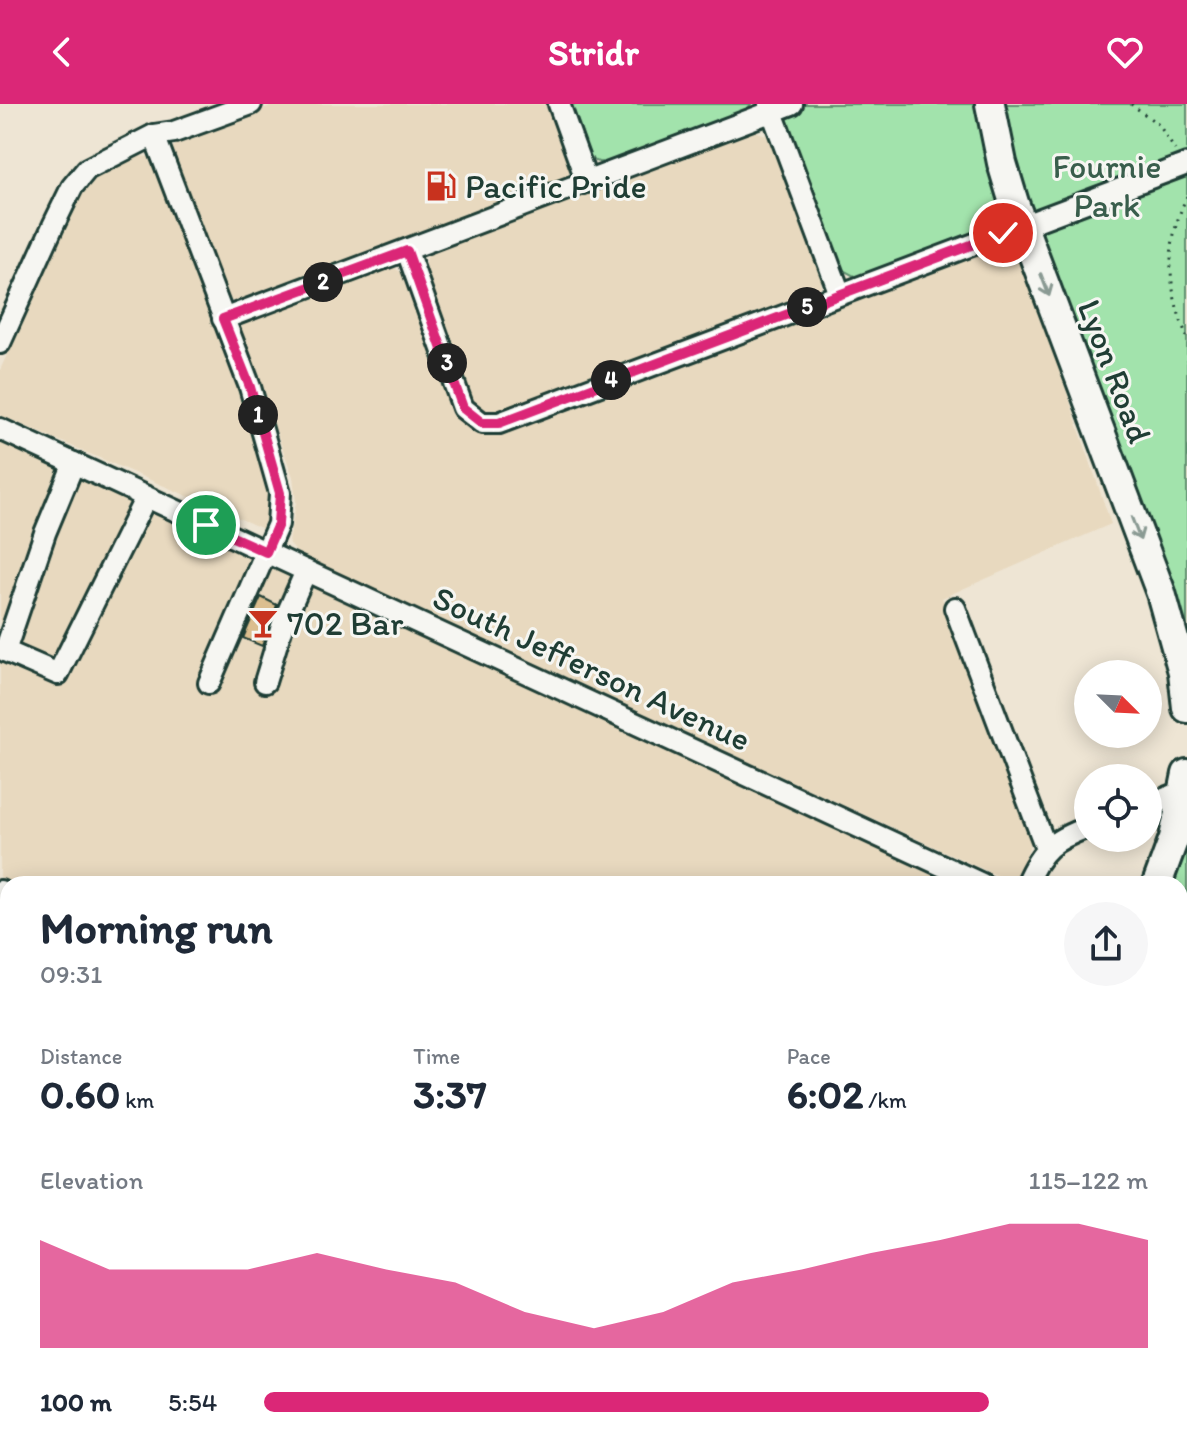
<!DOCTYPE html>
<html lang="en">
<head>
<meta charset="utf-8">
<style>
  :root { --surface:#fff; --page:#f6f6f7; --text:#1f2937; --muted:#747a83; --accent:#db2777 }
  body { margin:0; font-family:Itim,sans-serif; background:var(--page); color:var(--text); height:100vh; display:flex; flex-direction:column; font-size:30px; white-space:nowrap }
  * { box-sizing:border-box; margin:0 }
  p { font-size:26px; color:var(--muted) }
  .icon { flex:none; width:44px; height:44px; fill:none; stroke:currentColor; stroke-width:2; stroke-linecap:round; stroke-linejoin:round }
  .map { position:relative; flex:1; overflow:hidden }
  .side { position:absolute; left:0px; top:772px; width:1188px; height:572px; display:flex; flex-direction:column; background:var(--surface); border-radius:24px 24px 0 0; box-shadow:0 4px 20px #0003 }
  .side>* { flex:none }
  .needle { width:52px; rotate:114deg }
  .controls { position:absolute; left:1074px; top:556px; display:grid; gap:16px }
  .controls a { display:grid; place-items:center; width:88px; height:88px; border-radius:50%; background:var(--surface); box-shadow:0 4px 20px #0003; font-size:40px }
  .pin { position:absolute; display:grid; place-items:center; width:68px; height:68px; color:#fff; margin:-34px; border:4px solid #fff; border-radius:50%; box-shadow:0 2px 8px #0007 }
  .km { position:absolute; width:40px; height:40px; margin:-20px; border-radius:50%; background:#222; color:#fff; font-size:22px; line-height:40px; text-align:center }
  .round { display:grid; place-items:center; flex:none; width:84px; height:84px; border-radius:42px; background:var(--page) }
  .headline { display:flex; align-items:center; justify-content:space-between; height:136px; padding:0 40px }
  h1 { font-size:44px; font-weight:700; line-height:60px }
  .stats { display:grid; grid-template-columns:repeat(3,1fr); gap:12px; height:136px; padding:8px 40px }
  .stats div { display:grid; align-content:center }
  .stats b { font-size:40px; font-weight:700 }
  .stats small { font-size:22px; font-weight:400 }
  .stats p { font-size:22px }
  .chart { height:224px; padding:16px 40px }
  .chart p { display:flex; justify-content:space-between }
  .chart svg { width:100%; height:144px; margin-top:8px; fill:var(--accent); opacity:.7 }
  ul { padding:0 40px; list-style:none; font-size:26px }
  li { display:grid; grid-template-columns:128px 96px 1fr; align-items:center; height:60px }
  li i { height:20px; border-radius:10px; background:var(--accent) }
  header { display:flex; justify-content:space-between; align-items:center; height:104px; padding:0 40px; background:var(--accent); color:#fff; font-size:36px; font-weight:700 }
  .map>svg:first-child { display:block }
  .built { fill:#e8d9bf }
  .green { fill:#a2e3ac; stroke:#609070; stroke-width:2 }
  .building { fill:#dbbe8f; stroke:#1f3d34; stroke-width:2 }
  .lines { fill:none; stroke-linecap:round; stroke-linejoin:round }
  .minor-casing { stroke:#1f3d34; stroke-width:26 }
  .highway-casing { stroke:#1f3d34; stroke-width:34 }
  .path { stroke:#1f3d34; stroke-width:3; stroke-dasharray:2 6; stroke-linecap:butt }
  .minor { stroke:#f6f6f2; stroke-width:20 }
  .highway { stroke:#f6f6f2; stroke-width:28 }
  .oneway { stroke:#8a9a93 }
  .route-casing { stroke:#fff; stroke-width:16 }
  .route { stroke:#db2777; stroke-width:10 }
  .labels { text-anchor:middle; stroke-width:6; stroke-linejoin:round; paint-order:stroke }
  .park-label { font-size:34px; fill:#395e4c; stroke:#f6f6f2 }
  .poi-label { font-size:34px; fill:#1f3d34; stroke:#f6f6f2; text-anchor:start }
  .street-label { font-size:34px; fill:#1f3d34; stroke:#f6f6f2 }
</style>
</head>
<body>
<header><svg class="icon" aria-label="back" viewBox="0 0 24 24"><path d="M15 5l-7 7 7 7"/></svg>Stridr<svg class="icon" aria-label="heart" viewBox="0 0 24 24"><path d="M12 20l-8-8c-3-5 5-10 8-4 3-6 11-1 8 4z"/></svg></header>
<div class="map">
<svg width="1187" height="1344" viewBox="0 0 1187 1344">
  <rect width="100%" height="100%" fill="#eee5d4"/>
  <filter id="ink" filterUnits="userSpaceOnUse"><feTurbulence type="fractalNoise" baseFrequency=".0125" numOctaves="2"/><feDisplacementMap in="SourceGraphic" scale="16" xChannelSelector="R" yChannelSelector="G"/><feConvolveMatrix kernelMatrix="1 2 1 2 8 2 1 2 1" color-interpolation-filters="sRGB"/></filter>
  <g filter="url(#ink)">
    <!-- built -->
    <g class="built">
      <polygon points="276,0 549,0 571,62 569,68 560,79 235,198 228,194 173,48 173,43 179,37"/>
      <polygon points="754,27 766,31 774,41 822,171 821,182 814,190 501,309 492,309 476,302 472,296 424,168 427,153 432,148"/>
      <polygon points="139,52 149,53 152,57 270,373 273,406 266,426 0,311 0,266 79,93 93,75 102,68"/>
      <polygon points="1005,141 1017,144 1021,152 1111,420 942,494 1033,733 1022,762 1011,778 308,455 295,447 289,438 296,398 293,373 240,228 242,222 251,216 383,164 394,164 406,171 473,323 497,332"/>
      <polygon points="0,337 736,679 955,780 15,780 0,773"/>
      <polygon points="0,812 8,816 8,1336 159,1336 156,1344 0,1344"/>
      <polygon points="197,1336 895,1336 891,1344 197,1344"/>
    </g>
    <!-- green -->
    <g class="green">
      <polygon points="570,0 751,0 744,9 609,60 595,57 590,52"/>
      <polygon points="780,0 979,0 1003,106 998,118 863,173 856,173 841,165"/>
      <polygon points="1005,0 1187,0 1187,528 1166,462 1020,77"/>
      <polygon points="1187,736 1187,1159 1180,1175 1180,780 1172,780"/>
      <polygon points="924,1336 1109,1336 1105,1344 920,1344"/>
    </g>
    <!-- building -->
    <polygon class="building" points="261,493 277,501 262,542 243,534"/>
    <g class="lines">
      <!-- minor casing -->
      <g class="minor-casing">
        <g id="minor">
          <polyline points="559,0 587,78"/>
          <polyline points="769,0 840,190"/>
          <polyline points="154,31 250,283 280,389 278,420 209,579"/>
          <polyline points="407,147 463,304 482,319 499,319 1187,60"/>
          <polyline points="223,215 792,0"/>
          <polyline points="0,239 53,122 72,83 87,65 154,31 174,28 251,0"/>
          <polyline points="0,325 982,780"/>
          <polyline points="74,359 45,429 5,547 58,570 146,393"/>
          <polyline points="955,504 1046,744"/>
          <polyline points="265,578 283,519 306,467"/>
          <polyline points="1148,701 1187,686"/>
          <path d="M1026 780C1041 745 1053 736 1088 723"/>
          <polyline points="0,787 8,791"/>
          <polyline points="1180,872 1187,875"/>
          <polyline points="0,987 8,969"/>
          <polyline points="1180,1087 1187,1090"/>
          <polyline points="0,1309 8,1314"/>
          <polyline points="39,1336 51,1344"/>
          <polyline points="610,1336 620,1344"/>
          <polyline points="657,1336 676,1344"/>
          <polyline points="189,1344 189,1336"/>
          <polyline points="481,1344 489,1336"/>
          <polyline points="777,1344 781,1336"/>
        </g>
      </g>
      <!-- highway casing -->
      <g class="highway-casing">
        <g id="highway">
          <polyline points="990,0 1002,59 1014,99 1161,489 1183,568 1187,604"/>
          <polyline points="1157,780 1174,734 1187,670"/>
          <polyline points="1180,1206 1187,1190"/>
          <polyline points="906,1344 909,1336"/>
          <polyline points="1120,1344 1123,1336"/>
        </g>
      </g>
      <!-- path -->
      <g class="path">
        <polyline points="1131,0 1159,21 1175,46"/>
        <path d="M1187 92C1164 142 1167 183 1187 233"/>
        <polyline points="1180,1122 1187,1115"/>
        <polyline points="1180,1270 1187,1273"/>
        <polyline points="142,1344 146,1336"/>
        <polyline points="998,1344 1003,1336"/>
      </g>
      <!-- minor -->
      <use href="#minor" class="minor"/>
      <!-- highway -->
      <use href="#highway" class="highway"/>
    </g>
    <!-- one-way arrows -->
    <defs><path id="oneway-shaft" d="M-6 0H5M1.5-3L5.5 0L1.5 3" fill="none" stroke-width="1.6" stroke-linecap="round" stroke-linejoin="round" transform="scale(2)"/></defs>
    <g class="oneway">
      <use href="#oneway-shaft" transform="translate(1045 181) rotate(69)"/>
      <use href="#oneway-shaft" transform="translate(1136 425) rotate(69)"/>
    </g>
  </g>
  <g class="lines" filter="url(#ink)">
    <!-- route casing -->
    <g class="route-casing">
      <polyline id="route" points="206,421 266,448 278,420 280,389 250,283 223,215 407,147 463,304 482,319 499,319 1003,129"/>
    </g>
    <!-- route -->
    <use href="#route" class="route"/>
  </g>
  <!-- icons -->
  <defs>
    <g id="fuel-bare" transform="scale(2.4)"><path d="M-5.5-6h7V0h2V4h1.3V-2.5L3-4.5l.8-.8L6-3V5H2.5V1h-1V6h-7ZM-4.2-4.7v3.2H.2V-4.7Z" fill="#c8321e" stroke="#f6f6f2" stroke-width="2.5" paint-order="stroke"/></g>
    <g id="bar-bare" transform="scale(2.4)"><path d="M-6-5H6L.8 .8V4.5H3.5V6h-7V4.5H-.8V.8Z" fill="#c8321e" stroke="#f6f6f2" stroke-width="2.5" paint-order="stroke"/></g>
  </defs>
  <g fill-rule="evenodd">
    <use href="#fuel-bare" x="441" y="82"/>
    <use href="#bar-bare" x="263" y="519"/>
  </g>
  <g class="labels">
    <!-- park labels -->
    <g class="park-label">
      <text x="1107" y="74">Fournie<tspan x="1107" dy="39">Park</tspan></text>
    </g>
    <!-- poi labels -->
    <g class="poi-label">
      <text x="465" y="94">Pacific Pride</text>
      <text x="287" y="531">702 Bar</text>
    </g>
    <!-- street labels -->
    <g class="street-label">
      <text transform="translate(1115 267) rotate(69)" y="12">Lyon Road</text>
      <text transform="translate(592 564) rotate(25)" y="12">South Jefferson Avenue</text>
    </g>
  </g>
</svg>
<div class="controls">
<a><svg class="needle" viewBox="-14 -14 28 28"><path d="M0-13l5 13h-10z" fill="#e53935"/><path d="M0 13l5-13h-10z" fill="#747a83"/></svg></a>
<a><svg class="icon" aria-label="locate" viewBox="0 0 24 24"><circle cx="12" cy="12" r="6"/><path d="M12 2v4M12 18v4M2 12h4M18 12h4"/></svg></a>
</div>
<div class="pin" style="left:206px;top:421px;background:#1e9e55"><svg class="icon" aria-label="arrive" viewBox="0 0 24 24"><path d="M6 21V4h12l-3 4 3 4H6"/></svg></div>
<div class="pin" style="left:1003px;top:129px;background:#d93025"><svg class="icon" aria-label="check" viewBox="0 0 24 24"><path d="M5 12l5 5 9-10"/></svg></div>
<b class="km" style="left:258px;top:311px">1</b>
<b class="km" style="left:323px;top:178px">2</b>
<b class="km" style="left:447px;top:259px">3</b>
<b class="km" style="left:611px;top:276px">4</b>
<b class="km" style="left:807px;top:203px">5</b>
<section class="side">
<div class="headline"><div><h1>Morning run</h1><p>09:31</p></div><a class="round"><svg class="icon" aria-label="share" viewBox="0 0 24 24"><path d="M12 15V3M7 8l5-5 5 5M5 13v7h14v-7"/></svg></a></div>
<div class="stats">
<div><p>Distance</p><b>0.60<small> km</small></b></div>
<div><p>Time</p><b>3:37</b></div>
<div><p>Pace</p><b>6:02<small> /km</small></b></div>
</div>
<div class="chart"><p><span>Elevation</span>115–122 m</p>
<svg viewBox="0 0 160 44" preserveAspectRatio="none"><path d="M0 44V11L10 20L20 20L30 20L40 15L50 20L60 24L70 33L80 38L90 33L100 24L110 20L120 15L130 11L140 6L150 6L160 11V44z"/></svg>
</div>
<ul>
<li><b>100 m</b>5:54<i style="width:82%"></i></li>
</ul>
</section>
</div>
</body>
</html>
